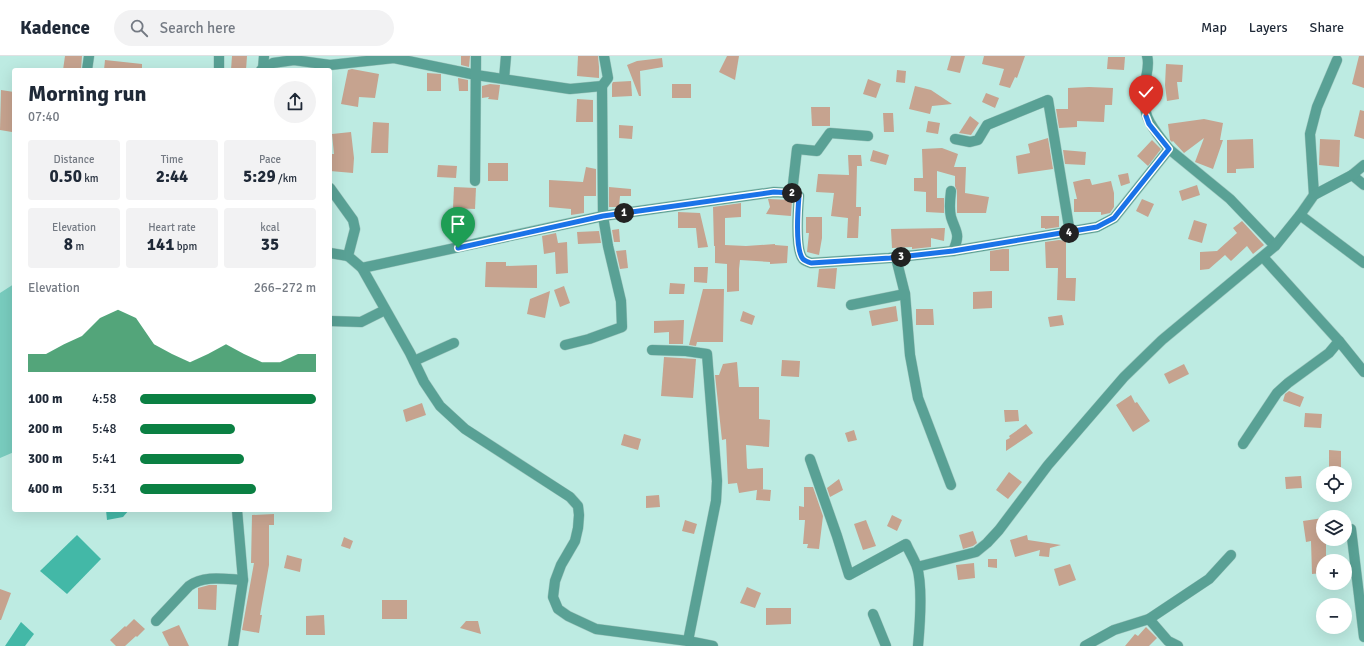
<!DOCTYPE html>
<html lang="en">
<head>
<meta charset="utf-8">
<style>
  :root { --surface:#fff; --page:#f2f2f3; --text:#1f2937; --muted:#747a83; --line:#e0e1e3; --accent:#0b8043 }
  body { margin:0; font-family:Signika,sans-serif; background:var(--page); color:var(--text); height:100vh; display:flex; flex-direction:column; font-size:15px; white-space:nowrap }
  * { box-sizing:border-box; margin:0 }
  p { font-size:13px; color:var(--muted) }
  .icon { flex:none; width:22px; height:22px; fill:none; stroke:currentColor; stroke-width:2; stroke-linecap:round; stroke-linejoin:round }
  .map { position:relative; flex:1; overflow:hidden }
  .sheet { position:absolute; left:12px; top:12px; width:320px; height:444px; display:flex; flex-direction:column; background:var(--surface); border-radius:4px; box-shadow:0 4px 16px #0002 }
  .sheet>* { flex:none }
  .fabs { position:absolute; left:1316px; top:410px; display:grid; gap:8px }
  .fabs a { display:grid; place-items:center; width:36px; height:36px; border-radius:50%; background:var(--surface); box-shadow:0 4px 16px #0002; font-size:20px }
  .pin { position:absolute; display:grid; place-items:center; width:34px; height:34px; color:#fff; margin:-41px -17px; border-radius:50% 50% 50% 0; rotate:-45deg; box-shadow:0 0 4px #0007 }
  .pin .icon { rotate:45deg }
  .km { position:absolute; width:20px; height:20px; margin:-10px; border-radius:50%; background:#222; color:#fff; font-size:11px; line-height:20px; text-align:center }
  .round { display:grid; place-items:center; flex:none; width:42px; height:42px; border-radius:21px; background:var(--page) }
  .headline { display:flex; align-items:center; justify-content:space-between; height:68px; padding:0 16px }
  h1 { font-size:22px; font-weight:800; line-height:30px }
  .stats { display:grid; grid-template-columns:repeat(3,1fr); gap:6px; height:68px; padding:4px 16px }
  .stats div { display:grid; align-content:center; border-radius:4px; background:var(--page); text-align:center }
  .stats b { font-size:17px; font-weight:800 }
  .stats small { font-size:11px; font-weight:400 }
  .stats p { font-size:11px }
  .chart { height:112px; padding:8px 16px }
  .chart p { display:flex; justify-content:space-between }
  .chart svg { width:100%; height:72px; margin-top:4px; fill:var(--accent); opacity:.7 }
  ul { padding:0 16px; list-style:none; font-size:13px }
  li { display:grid; grid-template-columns:64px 48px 1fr; align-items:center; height:30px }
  li i { height:10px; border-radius:5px; background:var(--accent) }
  header { display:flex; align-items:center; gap:24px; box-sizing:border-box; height:56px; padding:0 20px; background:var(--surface); border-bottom:1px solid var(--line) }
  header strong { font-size:19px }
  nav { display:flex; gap:22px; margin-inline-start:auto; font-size:14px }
  .search { width:280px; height:36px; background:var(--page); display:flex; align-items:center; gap:10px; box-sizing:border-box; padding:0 14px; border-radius:22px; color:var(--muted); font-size:15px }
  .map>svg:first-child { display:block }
  .green { fill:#79cdbf }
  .water { fill:#43b8a7 }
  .building { fill:#c6a38f }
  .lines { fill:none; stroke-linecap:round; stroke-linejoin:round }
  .minor-casing { stroke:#9fc7bf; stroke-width:11 }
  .minor { stroke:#59a195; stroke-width:10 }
  .route-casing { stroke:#fff; stroke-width:8 }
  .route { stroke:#1a73e8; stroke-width:5 }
</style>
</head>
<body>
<header>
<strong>Kadence</strong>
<div class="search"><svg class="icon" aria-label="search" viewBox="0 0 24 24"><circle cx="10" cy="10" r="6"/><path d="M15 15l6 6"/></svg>Search here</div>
<nav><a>Map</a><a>Layers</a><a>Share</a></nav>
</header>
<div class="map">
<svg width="1364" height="590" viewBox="0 0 1364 590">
  <rect width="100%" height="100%" fill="#bdebe2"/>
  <!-- green -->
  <polygon class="green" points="14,228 14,396 0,402 0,237"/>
  <!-- water -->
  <g class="water">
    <polygon points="106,454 129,454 123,461 107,464"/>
    <polygon points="77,479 101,503 67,538 40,515"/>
    <polygon points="21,566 34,578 25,590 5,590"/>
  </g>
  <!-- building -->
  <g class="building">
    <polygon points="65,0 82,0 81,14 63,14"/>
    <polygon points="232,0 247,0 246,14 231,14"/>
    <polygon points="461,0 470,0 469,11 461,9"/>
    <polygon points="578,0 598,0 599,11 599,22 577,20"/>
    <polygon points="727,0 739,0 735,24 719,16"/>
    <polygon points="951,0 965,0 960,17 947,14"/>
    <polygon points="984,0 1025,0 1017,22 1015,21 1010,32 999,29 1004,13 982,8"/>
    <polygon points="1359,0 1364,0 1364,32 1352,28"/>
    <polygon points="1108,1 1125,1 1124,14 1107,13"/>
    <polygon points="662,2 663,11 640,15 641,40 639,40 627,9 637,5"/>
    <polygon points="105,4 142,8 142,14 104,14"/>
    <polygon points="1166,8 1183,9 1182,26 1177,26 1179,43 1167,45 1165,29"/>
    <polygon points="352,13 379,18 375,42 359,41 358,51 341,48 348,14"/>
    <polygon points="897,14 906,15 905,27 896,26"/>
    <polygon points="427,17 441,18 441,35 427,35"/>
    <polygon points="458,22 468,24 468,35 459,35"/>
    <polygon points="868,23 881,28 876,42 863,38"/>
    <polygon points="631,25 632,40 612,41 612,28 613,26"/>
    <polygon points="490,28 500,29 498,44 488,43 489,41 482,42 482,30"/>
    <rect x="672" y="28" width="19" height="14"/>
    <polygon points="915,30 931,34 952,48 932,50 930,58 909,53"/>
    <polygon points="1089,31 1113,32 1112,49 1105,49 1104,66 1077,65 1077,71 1059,72 1056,53 1068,53 1068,32"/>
    <polygon points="1,34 14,36 14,65 12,76 0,74"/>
    <polygon points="986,37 999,42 995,52 982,46"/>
    <polygon points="577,43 593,44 593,66 576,66"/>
    <polygon points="811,51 830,51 830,70 812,70"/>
    <polygon points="1360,54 1364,55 1364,83 1354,80"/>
    <polygon points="883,57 893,57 894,76 884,76"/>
    <polygon points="970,60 979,67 971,79 959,77"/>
    <polygon points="1204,63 1223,67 1220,84 1223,84 1213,113 1195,106 1204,82 1184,97 1173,85 1172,86 1170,84 1168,68"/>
    <polygon points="928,65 940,67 938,78 926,76"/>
    <polygon points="373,66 389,67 388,97 371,97"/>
    <polygon points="619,69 633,70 632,83 619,82"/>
    <polygon points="351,76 354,102 353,117 330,115 330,98 334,98 332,78"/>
    <polygon points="1048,82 1053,113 1018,118 1016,100 1030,97 1028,88"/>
    <polygon points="1253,83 1254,112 1236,113 1236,117 1227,117 1227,84"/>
    <polygon points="1320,83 1340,84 1339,111 1319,109"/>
    <polygon points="1152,84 1161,93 1148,110 1137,100"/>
    <polygon points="942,92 958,98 954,111 966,111 965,137 989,141 986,157 957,157 957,135 955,130 955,120 937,115 937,142 944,142 944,157 926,156 926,136 914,135 914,122 923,122 922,93"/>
    <polygon points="873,94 889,99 886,109 870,105"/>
    <polygon points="1063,94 1086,96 1085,109 1065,108"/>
    <polygon points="848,99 861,99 862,110 857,110 856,151 861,151 861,160 859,160 858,182 847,182 848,162 831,160 834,137 816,136 818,118 849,119"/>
    <rect x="488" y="107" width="20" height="18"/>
    <polygon points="438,109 457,110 456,122 437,121"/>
    <polygon points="586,111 596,113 596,140 584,140 584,157 571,159 571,153 549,151 549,124 583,126"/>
    <polygon points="1128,117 1130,127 1121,130 1118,119"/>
    <polygon points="1086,123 1090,123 1092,129 1111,125 1114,137 1114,151 1110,157 1101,159 1101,156 1074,156 1074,143 1077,143 1073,126"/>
    <polygon points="1197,129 1200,139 1182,145 1179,135"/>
    <polygon points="454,131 476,132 475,153 453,152"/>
    <polygon points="609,131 631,133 631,140 620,140 619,151 609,151"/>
    <polygon points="768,143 792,144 791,160 766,158 770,151"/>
    <polygon points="1142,143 1154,148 1148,161 1136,155"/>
    <polygon points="741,147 741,161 725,162 725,189 746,190 775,188 775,189 788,190 787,207 770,208 770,206 740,204 739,213 739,235 727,236 727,208 715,207 715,190 714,190 713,151"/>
    <polygon points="678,156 700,157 708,191 698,192 696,172 678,172"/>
    <polygon points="1041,160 1059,160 1059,171 1045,173 1045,172 1041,172"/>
    <polygon points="806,161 822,161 822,182 819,199 807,196 809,177 806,177"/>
    <polygon points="1194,164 1207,168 1202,187 1188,183"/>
    <polygon points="1242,165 1264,189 1253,198 1247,190 1231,205 1225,199 1209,213 1200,214 1200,196 1217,195 1237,177 1233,172"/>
    <polygon points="945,172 944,185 931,182 931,191 912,193 912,191 892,192 891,173"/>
    <polygon points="619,173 620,186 614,186 612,174"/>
    <polygon points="599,175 601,187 578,188 577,176"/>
    <polygon points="556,177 558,187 567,186 568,217 556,218 555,196 544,198 542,180"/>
    <polygon points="1059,184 1066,185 1066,222 1076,222 1075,245 1057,244 1058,212 1046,212 1045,186"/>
    <polygon points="1003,193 1009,193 1009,215 990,215 990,195"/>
    <polygon points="626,194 628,212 620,213 616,195"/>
    <polygon points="486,206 506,206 506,210 537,209 537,232 485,231"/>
    <polygon points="694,211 708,211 707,227 694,226"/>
    <polygon points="837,212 835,233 817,231 819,213"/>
    <polygon points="670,227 685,228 684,238 669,238"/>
    <polygon points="564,230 570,247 560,251 554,234"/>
    <polygon points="703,233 724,233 723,286 697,286 696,290 689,289"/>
    <polygon points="550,235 545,262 527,258 530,243"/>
    <polygon points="992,235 992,252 973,253 973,236"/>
    <polygon points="896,250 898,265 872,270 869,255"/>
    <polygon points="916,253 933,253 934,269 916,269"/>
    <polygon points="743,255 755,260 752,269 740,265"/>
    <polygon points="1062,259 1064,269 1050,271 1048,261"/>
    <polygon points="684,264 683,288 669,288 669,276 654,277 654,265"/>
    <polygon points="664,301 696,303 693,342 661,340"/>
    <polygon points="782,304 800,305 799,321 781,320"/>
    <polygon points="737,306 739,331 759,331 759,363 770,364 769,391 746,389 747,412 748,413 763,412 763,433 760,433 771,434 770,445 756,444 757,434 739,437 737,427 728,428 726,383 722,384 715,319 719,319 723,308"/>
    <polygon points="1184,308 1189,318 1169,328 1164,318"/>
    <polygon points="1289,335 1304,341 1300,351 1283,345 1285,338"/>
    <polygon points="1131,339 1135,347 1137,346 1150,365 1133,376 1116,349"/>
    <polygon points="422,347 426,359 406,366 403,354"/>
    <polygon points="1004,354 1018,354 1019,365 1005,366"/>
    <polygon points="1305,357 1322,358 1321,372 1304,371"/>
    <polygon points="1026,368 1033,377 1006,395 1006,384 1010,382 1009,380"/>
    <polygon points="854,374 857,384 848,386 845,377"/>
    <polygon points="624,378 641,383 638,394 621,389"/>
    <polygon points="1329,394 1341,395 1341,414 1329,413"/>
    <polygon points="1009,416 1022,426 1008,443 996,434"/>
    <polygon points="1301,420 1302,432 1286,433 1285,421"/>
    <polygon points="839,423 843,434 830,441 827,432"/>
    <polygon points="804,431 813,431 823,460 819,493 807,492 808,488 803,488 805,464 799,464 799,450 804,451"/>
    <polygon points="659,439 660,451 646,452 646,440"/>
    <polygon points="274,458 274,469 269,469 269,509 260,559 262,559 259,577 242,574 254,507 251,507 252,459"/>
    <polygon points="892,459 902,464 897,475 887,470"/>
    <polygon points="1323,462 1323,483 1326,483 1326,505 1323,505 1323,517 1312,518 1311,485 1306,486 1303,465"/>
    <polygon points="685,464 697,468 694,478 682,475"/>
    <polygon points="866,464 876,490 863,494 854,468"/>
    <polygon points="973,475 977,487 973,490 963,493 959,479"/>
    <polygon points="1027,479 1028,484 1061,489 1050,492 1049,501 1039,500 1040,494 1015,501 1010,484"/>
    <polygon points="344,481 353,485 350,493 341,490"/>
    <polygon points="287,499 302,503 300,516 284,512"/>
    <polygon points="988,503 997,503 997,512 988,511"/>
    <polygon points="974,507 975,522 958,524 956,509"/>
    <polygon points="1070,508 1076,524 1059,530 1054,513"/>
    <polygon points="209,529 217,529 216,554 198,553 198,532"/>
    <polygon points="747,531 761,537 755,552 740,547"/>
    <polygon points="0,533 11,537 1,564 0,564"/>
    <rect x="382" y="544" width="25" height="19"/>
    <polygon points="766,552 791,552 791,568 766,569"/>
    <polygon points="324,559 325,579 306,579 306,560"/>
    <polygon points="134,563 145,573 137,581 136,580 125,590 116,590 110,584 125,570 126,571"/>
    <polygon points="466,565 478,565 481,578 460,572"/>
    <polygon points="179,569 189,590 169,590 162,576"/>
    <polygon points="1146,571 1157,582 1149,590 1125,590 1135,578 1138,580"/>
  </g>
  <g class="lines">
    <!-- minor casing -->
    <g class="minor-casing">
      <g id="minor">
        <polyline points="219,0 219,14"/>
        <path d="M1147 0C1150 9 1146 19 1145 28 1142 62 1149 67 1169 93"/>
        <polyline points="263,13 264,0"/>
        <polyline points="87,14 89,0"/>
        <polyline points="261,14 273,7 294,4 330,9 394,2 476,19 570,33 602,30 608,22 604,0"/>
        <polyline points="504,23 506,0"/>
        <polyline points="955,83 970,86 978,84 987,69 1048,44 1070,177"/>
        <polyline points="1352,119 1364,129"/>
        <polyline points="475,125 476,0"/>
        <polyline points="330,132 353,164 355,173 348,200 362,212 410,297 424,326 440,350 465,373 570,441 578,450 579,459 578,472 575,485 561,509 555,525 553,541 558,553 568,560 596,573 688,585 713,590"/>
        <path d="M951 135C950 143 949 153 951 161 956 177 961 177 953 195"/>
        <polyline points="792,137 797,93 817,95 830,77 868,80"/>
        <polyline points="1314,139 1310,78 1317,51 1337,4"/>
        <polyline points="1300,159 1364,207"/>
        <polyline points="330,197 348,200"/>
        <polyline points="896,202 905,238 910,299 918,342 951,429"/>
        <path d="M362 212 603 160 774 136 792 137 799 140C798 152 795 194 803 203 805 205 808 206 811 207L889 202 953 195 1097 171 1114 162 1169 93 1230 143 1275 190"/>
        <polyline points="851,249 905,238"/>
        <polyline points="330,265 361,266 385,254"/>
        <polyline points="1339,285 1364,316"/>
        <polyline points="565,289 589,283 622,271 621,245 608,190 603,160 602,30"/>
        <polyline points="652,294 686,295 707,298 717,425 716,445 688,585"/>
        <polyline points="414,305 454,287"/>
        <polyline points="1243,388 1277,337 1288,327 1329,297 1339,285 1263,201"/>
        <path d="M810 403 837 480 849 519 906 488C909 495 914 503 917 511 923 531 920 568 918 590"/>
        <polyline points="1351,473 1364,581"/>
        <polyline points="917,511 976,496 987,487 999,474 1048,409 1124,321 1162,284 1275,190 1300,159 1314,139 1352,119 1364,109"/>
        <polyline points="873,558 886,590"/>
        <polyline points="1149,563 1168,585 1178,590"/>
        <path d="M156 565 189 530C204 519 224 523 243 524"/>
        <polyline points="233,590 243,524 237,454"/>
        <polyline points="1085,590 1114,574 1149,563 1209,523 1231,499"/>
      </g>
    </g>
    <!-- minor -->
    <use href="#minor" class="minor"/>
  </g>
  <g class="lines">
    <!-- route casing -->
    <g class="route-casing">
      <path id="route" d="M458 192 603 160 774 136 792 137 799 140C798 152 795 194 803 203 805 205 808 206 811 207L890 202 953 195 1097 171 1114 162 1169 93 1149 68 1146 60"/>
    </g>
    <!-- route -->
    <use href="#route" class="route"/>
  </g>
</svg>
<div class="fabs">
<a><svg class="icon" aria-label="locate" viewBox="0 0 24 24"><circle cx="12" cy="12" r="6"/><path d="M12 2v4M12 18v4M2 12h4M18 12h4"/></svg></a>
<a><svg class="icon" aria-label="layers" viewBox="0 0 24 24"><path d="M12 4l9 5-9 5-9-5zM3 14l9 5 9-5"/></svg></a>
<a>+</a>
<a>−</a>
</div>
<div class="pin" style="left:458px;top:192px;background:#1e9e55"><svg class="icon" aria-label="arrive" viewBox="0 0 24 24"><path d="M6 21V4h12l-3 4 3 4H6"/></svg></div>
<div class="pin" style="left:1146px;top:60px;background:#d93025"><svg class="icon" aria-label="check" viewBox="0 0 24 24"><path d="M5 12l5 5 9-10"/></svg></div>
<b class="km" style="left:624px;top:157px">1</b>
<b class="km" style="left:792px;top:137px">2</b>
<b class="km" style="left:901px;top:201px">3</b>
<b class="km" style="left:1069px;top:177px">4</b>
<section class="sheet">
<div class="headline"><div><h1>Morning run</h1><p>07:40</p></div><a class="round"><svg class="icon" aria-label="share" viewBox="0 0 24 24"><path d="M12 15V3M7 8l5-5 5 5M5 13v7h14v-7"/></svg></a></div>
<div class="stats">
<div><p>Distance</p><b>0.50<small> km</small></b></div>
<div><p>Time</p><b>2:44</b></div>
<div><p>Pace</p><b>5:29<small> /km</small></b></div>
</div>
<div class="stats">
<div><p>Elevation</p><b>8<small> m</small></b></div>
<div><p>Heart rate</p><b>141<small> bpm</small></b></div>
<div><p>kcal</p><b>35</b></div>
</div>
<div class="chart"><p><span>Elevation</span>266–272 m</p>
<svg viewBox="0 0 160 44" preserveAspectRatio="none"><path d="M0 44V33L10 33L20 27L30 22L40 11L50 6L60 11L70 27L80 33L90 38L100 33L110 27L120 33L130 38L140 38L150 33L160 33V44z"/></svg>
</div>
<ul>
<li><b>100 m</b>4:58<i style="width:100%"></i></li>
<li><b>200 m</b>5:48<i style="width:54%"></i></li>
<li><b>300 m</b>5:41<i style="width:59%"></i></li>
<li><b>400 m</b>5:31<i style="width:66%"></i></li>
</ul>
</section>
</div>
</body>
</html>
